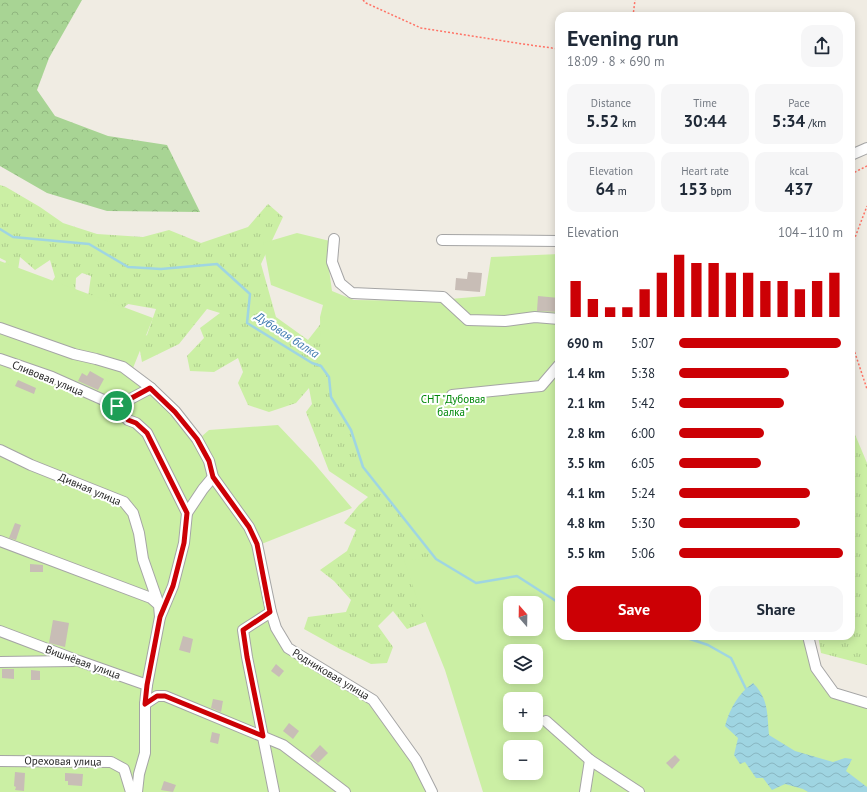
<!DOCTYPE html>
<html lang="en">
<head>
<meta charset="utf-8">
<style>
  :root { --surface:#fff; --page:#f6f6f7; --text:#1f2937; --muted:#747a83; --accent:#cc0005 }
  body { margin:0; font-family:"PT Sans",sans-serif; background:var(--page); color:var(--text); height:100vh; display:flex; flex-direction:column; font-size:15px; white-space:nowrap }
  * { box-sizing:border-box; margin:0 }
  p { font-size:13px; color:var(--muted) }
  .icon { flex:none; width:22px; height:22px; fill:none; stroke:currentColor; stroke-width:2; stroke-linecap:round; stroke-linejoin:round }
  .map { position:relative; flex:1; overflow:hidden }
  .details { position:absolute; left:555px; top:12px; width:300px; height:628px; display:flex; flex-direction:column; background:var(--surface); border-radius:12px; box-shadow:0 2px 10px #0003 }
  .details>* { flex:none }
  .needle { width:26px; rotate:340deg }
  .tools { position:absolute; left:503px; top:596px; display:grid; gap:8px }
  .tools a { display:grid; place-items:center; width:40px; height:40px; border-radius:8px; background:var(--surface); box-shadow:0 2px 10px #0003; font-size:20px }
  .pin { position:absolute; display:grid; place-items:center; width:34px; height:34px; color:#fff; margin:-17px; border:2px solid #fff; border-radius:50%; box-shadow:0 1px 4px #0007 }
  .round { display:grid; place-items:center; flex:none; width:42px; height:42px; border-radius:12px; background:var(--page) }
  .headline { display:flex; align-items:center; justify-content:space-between; height:68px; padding:0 12px }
  h1 { font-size:22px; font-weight:600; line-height:30px }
  .metrics { display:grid; grid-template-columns:repeat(3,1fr); gap:6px; height:68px; padding:4px 12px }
  .metrics div { display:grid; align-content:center; border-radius:10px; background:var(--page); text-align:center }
  .metrics b { font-size:17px; font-weight:600 }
  .metrics small { font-size:11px; font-weight:400 }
  .metrics p { font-size:11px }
  .chart { height:112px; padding:8px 12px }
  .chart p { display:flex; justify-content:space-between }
  .chart svg { width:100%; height:72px; margin-top:4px; stroke:var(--accent); stroke-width:6 }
  .cta { display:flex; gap:8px; margin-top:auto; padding:8px 12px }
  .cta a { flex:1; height:46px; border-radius:12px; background:var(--accent); color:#fff; font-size:16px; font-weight:600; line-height:46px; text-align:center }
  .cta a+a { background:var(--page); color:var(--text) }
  ul { padding:0 12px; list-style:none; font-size:13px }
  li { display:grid; grid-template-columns:64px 48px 1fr; align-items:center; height:30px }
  li i { height:10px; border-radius:5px; background:var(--accent) }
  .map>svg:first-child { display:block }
  .grass { fill:url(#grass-tufts); fill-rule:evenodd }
  .forest { fill:url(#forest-crowns) }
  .garden { fill:#cbefa4; fill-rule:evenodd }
  .water { fill:url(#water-waves) }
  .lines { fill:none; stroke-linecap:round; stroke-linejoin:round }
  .stream { stroke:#9fd5e2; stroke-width:2.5 }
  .building { fill:#c8bdb6 }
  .minor-casing { stroke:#a5a5a5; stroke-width:12 }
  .path { stroke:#ff7265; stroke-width:1.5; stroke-dasharray:2 2; stroke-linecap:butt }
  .minor { stroke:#fff; stroke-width:10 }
  .route-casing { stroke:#fff; stroke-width:8 }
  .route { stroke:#cc0005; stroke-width:5 }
  .labels { text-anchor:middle; stroke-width:4; stroke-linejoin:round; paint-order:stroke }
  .street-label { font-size:11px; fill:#1e1e1e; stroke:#fff }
  .park-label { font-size:11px; fill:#018809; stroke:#fff }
  .water-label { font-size:12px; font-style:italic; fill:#3f7aaf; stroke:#fff }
</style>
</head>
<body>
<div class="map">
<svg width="867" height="792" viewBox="0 0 867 792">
  <defs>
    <pattern id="grass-tufts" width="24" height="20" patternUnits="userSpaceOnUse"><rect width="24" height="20" fill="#cbefa4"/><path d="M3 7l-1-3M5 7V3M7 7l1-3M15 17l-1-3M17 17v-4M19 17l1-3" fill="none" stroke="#aecc8d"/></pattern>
    <pattern id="forest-crowns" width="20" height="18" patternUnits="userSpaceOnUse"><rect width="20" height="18" fill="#a8d494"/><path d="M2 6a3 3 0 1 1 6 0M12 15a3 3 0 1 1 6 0" fill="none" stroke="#90b67f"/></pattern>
    <pattern id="water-waves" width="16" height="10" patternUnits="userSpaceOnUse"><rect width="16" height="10" fill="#9fd5e2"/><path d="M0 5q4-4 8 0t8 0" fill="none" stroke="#88b6c1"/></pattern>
  </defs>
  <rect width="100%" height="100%" fill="#f0ece3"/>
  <!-- grass -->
  <g class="grass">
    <path d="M0 185 6 187 40 207 63 223 97 234 143 237 169 230 201 243 248 227 268 204 283 217 261 264 276 317 308 340 326 317 489 467 559 636H672L597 699 525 639 446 614 407 629 393 611 378 626 393 647 387 663 371 664 340 649 304 629 308 617 346 612 351 600 334 581 320 570 347 551 356 530 344 523 359 505 368 497 329 471 306 412 312 404 309 388 296 403 269 412 248 405 238 383 243 372 238 358 214 372 190 371 187 356 204 338 200 328 220 313 207 309 179 344 142 362 138 340 147 335 156 309 128 304 108 321 88 297 91 276 82 273 76 278 75 296 50 285 55 277 50 260 35 270 20 257 15 289 2 273 6 261 0 258ZM510 603H536V629H510Z"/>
    <polygon points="851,425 867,463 867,665 821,653 818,636 851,636 851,483 855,472 851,465"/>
  </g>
  <!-- forest -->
  <polygon class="forest" points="0,0 82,0 49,58 37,90 55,116 108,136 167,145 200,212 107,211 47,193 0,166"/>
  <!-- garden -->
  <g class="garden">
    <path d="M297 233 330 241 328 262 332 291 354 300 427 301 485 296 491 257 559 254V636H812L818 681 867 702V792H483L445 670 422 613 404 560 436 558 363 467 351 430 331 397 329 377 321 366 320 317 323 305 271 285 263 243ZM510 603H536V629H510ZM510 651H536V677H510ZM510 699H536V725H510ZM510 747H536V773H510Z"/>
    <polygon points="0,261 153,318 133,368 201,437 209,430 278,425 313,462 352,508 254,547 282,647 368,703 411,761 427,792 0,792"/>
  </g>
  <!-- water -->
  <path class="water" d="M753 683C769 699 767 715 769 735L795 751 833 762 845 758 852 759 846 771 867 787V792H808L803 789 785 784 772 790 763 778H756L745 762 740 764 734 755 738 738 725 726C730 708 738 694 753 683Z"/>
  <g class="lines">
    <!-- stream -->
    <g class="stream">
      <polyline points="0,229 13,237 89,244 128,267 161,269 217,264 250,294 247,323 312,363 321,366 329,377 331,397 351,430 363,467 436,559 476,583 517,576 559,603"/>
      <polyline points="681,636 708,645 731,658 747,691"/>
    </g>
  </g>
  <!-- building -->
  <g class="building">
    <polygon points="468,272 482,273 480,292 455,290 456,278 467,279"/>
    <polygon points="538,296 559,298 559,312 537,311"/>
    <polygon points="90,371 104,379 98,390 78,381 82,373 87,376"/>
    <polygon points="18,380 36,388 34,394 15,386"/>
    <polygon points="15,523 21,525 16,540 9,538"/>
    <polygon points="30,564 43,565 43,572 30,572"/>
    <polygon points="53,620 69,623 65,647 49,643"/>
    <polygon points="183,636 193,639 190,653 179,650"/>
    <polygon points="276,664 284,671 279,677 271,671"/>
    <polygon points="2,669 14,669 14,679 2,678"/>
    <polygon points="31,670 40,671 40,680 31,680"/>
    <polygon points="213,699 223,701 221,712 211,708"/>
    <polygon points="289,723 299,731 293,739 283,731"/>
    <polygon points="212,732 220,734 218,744 210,742"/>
    <polygon points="320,745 328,753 318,763 310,756"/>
    <polygon points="675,755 680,760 672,769 666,763"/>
    <polygon points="15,772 25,773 24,791 15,790 16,787 14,786"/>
    <polygon points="65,773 83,774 82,786 68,785 68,781 65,781"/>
    <polygon points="164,781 176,785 173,792 161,790"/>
  </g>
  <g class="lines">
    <!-- minor casing -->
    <g class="minor-casing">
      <g id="minor">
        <polyline points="851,155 867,148"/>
        <polyline points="334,239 332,262 340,283 352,293 443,297 468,320 505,321 535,317 559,319"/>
        <polyline points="442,240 559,241"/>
        <polyline points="0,328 74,354 96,359 123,367 151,388 175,411 197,439 209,461 213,477 249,527 257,544 271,612 276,628 288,648 373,700 416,760 432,792"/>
        <polyline points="0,359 52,377 117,406"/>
        <polyline points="151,388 117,406 128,420 136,423 147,433 187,513 184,543 173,586 160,617"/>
        <polyline points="452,395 541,386 559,365"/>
        <polyline points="0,450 31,465 124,502 133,513 139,533 143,559 159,605"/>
        <polyline points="187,513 203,489 213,477"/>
        <polyline points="0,541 151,598 159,605 160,617 147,685"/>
        <polyline points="271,612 243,630 247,657 274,792"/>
        <polyline points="0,631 79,661 147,685 145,704 145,753 139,774 137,792"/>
        <polyline points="808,636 816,668 834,693 867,703"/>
        <polyline points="0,662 73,661"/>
        <polyline points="145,704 157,696 165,696 283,745 345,792"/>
        <polyline points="546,721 590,760"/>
        <polyline points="0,761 111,762 124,769 131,792"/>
        <polyline points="585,792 590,760 639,792"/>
      </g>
    </g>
    <!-- path -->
    <g class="path">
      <polyline points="363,0 366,3 421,28 523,44 559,49"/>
      <polyline points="633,16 635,0"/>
      <polyline points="851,174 867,166"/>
      <polyline points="851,248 867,206"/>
      <polyline points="851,345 855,353 867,389"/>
    </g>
    <!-- minor -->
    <use href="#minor" class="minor"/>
  </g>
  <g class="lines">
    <!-- route casing -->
    <g class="route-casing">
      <polygon id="route" points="150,388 175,412 197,439 209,461 213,477 249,527 257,544 270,612 243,630 247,657 263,736 165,696 157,696 145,704 147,685 160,617 173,586 184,543 187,513 147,433 136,423 128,420 117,406"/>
    </g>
    <!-- route -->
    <use href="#route" class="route"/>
  </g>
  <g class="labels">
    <!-- street labels -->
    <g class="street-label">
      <text transform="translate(48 378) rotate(22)" y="4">Сливовая улица</text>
      <text transform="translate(90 489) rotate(23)" y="4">Дивная улица</text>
      <text transform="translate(83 662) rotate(20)" y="4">Вишнёвая улица</text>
      <text transform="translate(331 674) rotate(31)" y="4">Родниковая улица</text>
      <text transform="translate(63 761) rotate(1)" y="4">Ореховая улица</text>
    </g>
    <!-- park labels -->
    <g class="park-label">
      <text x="453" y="403">СНТ "Дубовая<tspan x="453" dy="13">балка"</tspan></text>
    </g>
    <!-- water labels -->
    <g class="water-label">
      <text transform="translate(287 335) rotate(33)" y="4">Дубовая балка</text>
    </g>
  </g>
</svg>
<div class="tools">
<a><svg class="needle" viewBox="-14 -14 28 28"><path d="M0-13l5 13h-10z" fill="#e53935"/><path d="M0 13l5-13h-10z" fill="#747a83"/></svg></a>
<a><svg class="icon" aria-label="layers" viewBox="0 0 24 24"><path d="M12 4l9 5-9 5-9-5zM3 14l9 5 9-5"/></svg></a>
<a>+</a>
<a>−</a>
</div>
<div class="pin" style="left:117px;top:406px;background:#1e9e55"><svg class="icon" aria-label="arrive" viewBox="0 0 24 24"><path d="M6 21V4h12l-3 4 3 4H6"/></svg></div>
<section class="details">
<div class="headline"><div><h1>Evening run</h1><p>18:09 · 8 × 690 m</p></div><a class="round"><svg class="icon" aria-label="share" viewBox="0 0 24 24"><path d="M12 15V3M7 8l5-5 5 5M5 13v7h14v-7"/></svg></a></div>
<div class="metrics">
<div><p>Distance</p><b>5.52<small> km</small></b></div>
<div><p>Time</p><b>30:44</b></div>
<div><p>Pace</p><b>5:34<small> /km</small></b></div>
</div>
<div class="metrics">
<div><p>Elevation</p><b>64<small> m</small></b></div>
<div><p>Heart rate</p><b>153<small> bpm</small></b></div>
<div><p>kcal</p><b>437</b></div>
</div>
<div class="chart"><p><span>Elevation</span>104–110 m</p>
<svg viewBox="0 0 160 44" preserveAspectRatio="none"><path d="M5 44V22M15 44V33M25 44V38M35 44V38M45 44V27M55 44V17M65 44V6M75 44V11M85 44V11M95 44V17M105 44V17M115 44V22M125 44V22M135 44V27M145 44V22M155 44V17"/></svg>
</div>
<ul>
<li><b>690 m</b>5:07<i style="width:99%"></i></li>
<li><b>1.4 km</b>5:38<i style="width:67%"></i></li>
<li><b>2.1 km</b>5:42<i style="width:64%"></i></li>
<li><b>2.8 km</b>6:00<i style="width:52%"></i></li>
<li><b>3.5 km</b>6:05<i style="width:50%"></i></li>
<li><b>4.1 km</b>5:24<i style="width:80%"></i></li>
<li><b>4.8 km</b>5:30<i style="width:74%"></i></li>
<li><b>5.5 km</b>5:06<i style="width:100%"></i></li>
</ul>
<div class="cta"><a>Save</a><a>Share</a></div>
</section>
</div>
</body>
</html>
